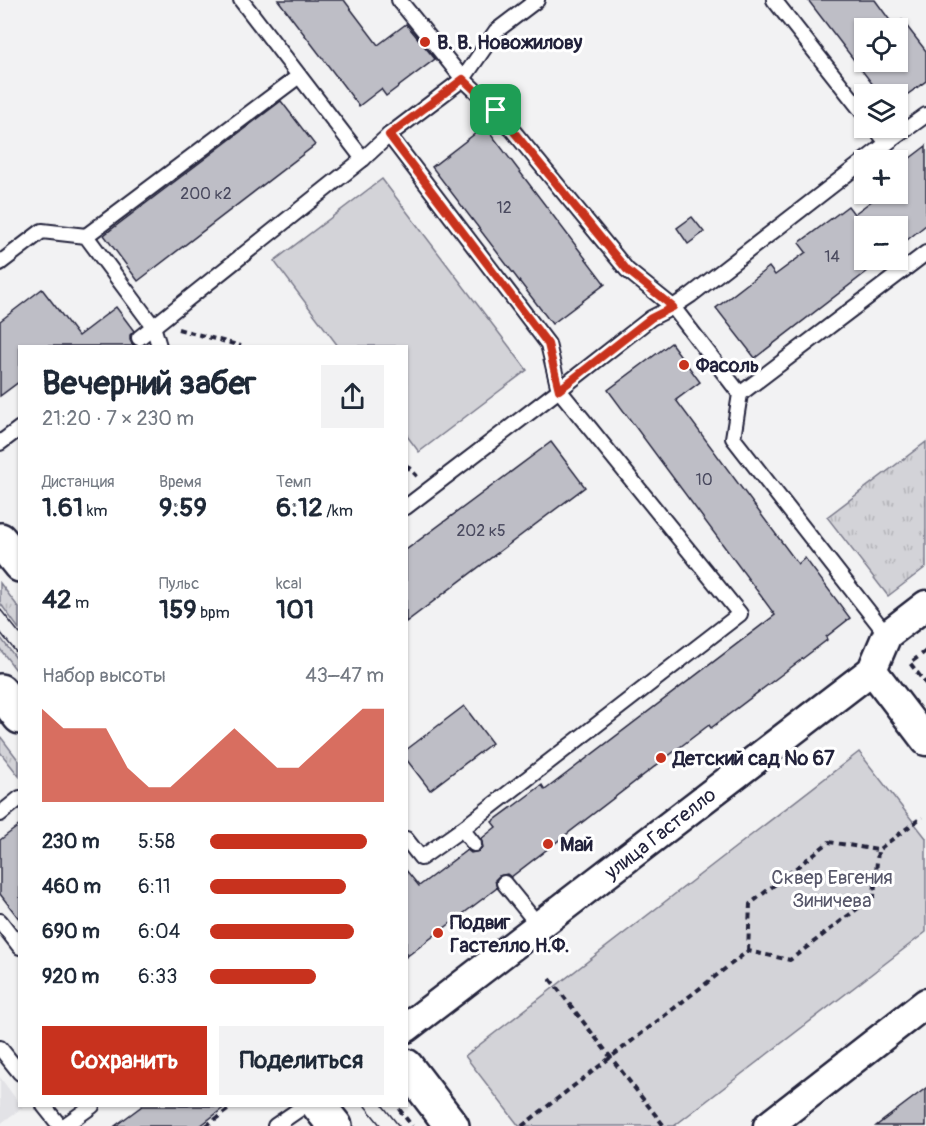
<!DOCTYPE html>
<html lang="ru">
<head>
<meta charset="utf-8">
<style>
  :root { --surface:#fff; --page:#f2f2f3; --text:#1f2937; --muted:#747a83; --accent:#c8321e }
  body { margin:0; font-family:Pangolin,sans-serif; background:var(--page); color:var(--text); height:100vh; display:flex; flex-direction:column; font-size:22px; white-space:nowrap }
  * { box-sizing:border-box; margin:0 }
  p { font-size:20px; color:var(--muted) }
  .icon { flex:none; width:33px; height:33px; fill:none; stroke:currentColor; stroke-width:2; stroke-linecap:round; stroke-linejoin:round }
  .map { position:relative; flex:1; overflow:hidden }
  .drawer { position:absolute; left:18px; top:345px; width:390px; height:762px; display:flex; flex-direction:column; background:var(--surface); border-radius:0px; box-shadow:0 2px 4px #0004 }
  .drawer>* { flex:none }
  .fabs { position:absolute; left:854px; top:18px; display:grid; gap:12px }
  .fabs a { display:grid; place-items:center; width:54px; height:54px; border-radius:0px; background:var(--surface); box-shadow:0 2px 4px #0004; font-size:30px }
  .pin { position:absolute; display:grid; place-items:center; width:51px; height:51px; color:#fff; margin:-26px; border-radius:12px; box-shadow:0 3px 9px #0006 }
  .round { display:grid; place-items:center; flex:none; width:63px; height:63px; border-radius:0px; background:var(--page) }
  .headline { display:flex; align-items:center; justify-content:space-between; height:102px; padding:0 24px }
  h1 { font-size:33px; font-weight:700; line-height:45px }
  .figures { display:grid; grid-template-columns:repeat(3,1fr); gap:9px; height:102px; padding:6px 24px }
  .figures div { display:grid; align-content:center }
  .figures b { font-size:26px; font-weight:700 }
  .figures small { font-size:16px; font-weight:400 }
  .figures p { font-size:16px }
  .chart { height:168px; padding:12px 24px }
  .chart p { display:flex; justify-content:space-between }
  .chart svg { width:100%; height:108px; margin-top:6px; fill:var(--accent); opacity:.7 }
  .action { display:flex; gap:12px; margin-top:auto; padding:12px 24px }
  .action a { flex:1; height:69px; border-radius:0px; background:var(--accent); color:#fff; font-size:24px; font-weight:700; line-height:69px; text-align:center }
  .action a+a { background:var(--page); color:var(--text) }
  ul { padding:0 24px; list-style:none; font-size:20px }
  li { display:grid; grid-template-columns:96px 72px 1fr; align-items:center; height:45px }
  li i { height:15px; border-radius:8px; background:var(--accent) }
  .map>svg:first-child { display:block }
  .built { fill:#e2e2e6 }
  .grass { fill:url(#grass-tufts); stroke:#7a7a8a; stroke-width:1.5 }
  .park { fill:#d3d3d8; stroke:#7a7a8a; stroke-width:1.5 }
  .building { fill:#bebec6; stroke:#22223b; stroke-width:1.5; fill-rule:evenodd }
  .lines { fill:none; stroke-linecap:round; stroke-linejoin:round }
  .service-casing { stroke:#22223b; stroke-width:18 }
  .minor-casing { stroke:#22223b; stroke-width:33 }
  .primary-casing { stroke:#22223b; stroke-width:38 }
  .path { stroke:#22223b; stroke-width:4; stroke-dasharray:6 4.5; stroke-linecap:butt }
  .service { stroke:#fff; stroke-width:14 }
  .minor { stroke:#fff; stroke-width:28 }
  .primary { stroke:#fff; stroke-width:33 }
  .tram { stroke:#22223b; stroke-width:1.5 }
  .route-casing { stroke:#fff; stroke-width:12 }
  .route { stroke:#c8321e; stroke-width:8 }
  .poi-dot { fill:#c8321e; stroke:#fff; stroke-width:2 }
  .labels { text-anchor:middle; stroke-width:6; stroke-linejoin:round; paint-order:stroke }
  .number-label { font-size:16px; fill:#49495e }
  .poi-label { font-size:20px; font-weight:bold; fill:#22223b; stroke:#fff; text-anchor:start }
  .street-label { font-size:20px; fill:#22223b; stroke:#fff }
  .park-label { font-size:20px; fill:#57576a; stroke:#fff }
</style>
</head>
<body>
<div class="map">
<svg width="926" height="1126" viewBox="0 0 926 1126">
  <defs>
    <pattern id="grass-tufts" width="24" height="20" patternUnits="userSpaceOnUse" patternTransform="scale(1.5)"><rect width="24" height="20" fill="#d3d3d8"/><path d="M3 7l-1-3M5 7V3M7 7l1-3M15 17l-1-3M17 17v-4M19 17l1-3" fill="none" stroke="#b5b5ba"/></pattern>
  </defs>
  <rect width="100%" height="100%" fill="#f2f2f3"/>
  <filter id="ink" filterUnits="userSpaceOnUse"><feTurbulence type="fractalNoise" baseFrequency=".0167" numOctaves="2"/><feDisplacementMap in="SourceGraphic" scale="12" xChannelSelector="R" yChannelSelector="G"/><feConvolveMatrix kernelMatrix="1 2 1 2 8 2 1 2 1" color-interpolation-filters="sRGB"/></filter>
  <g filter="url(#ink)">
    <!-- built -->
    <polygon class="built" points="0,1077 19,1103 20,1106 23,1107 0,1124"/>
    <!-- grass -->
    <g class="grass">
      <polygon points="926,442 926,567 888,596 827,517"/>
      <polygon points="0,583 19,608 19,629 0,603"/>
      <polygon points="0,637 19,662 19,674 0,649"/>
      <polygon points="0,736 19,761 19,776 0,752"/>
    </g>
    <!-- park -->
    <g class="park">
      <polygon points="382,179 527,370 419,452 407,436 406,346 338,346 274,261"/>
      <polygon points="859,752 926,838 926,932 674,1126 519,1126 465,1056"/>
    </g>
    <!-- building -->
    <g class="building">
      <polygon points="278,0 344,0 378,45 406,24 435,59 386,96 381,89 359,106"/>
      <path d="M808 0H875L894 26 902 20 926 51V81L908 94H880ZM864 28H897V62H864Z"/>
      <polygon points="281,101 315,145 138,281 104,235"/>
      <polygon points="485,126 605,284 552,324 432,167"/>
      <polygon points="926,146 926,225 897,248 897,226 864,226 864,260 882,260 755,358 716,308 769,267 775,275 806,252 799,243 848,206 854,214 881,194 897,194 897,168"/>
      <polygon points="692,217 704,232 688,244 677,228"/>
      <polygon points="42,289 78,336 116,307 134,331 130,335 130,340 132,344 136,346 20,346 20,381 0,396 0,321"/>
      <polygon points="671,343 700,382 676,400 798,564 805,558 850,618 826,637 827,640 711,728 709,725 684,744 511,877 507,874 499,876 495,880 497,888 406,957 406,870 419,886 467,850 471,853 479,851 483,847 481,839 496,827 492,822 542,785 545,790 775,615 608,390"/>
      <polygon points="551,442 585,487 406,622 406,550"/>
      <polygon points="464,706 492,743 430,790 406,759 406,750"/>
      <polygon points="20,825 20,920 0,894 0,840"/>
      <polygon points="926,1088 926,1126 876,1126"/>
      <polygon points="142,1106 226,1106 200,1126 115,1126"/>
    </g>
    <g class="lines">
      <!-- service casing -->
      <g class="service-casing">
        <g id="service">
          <polyline points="241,0 363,159"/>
          <polyline points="399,0 463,79 496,110 627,270 673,307 740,394"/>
          <polyline points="774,0 864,114"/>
          <polyline points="875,128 887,143"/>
          <polyline points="389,135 548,344 559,390 740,614 462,829 421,858 406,839"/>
          <polyline points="86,236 299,76"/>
          <polyline points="0,263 42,231 86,236 153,326 159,346"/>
          <polyline points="139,338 363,159 389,135 463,79 496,31 537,0"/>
          <polyline points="0,443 20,428"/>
          <polyline points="406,507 559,390 651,318 673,307 691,295 887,143 926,115"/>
          <polyline points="887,635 733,438 740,394 926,253"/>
          <polyline points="0,814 20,798"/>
          <polyline points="462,829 474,844"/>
          <polyline points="504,883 539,926"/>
          <polyline points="0,921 20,947"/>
          <polyline points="0,1048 20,1073"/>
          <polyline points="44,1106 60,1126"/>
          <polyline points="64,1126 92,1106"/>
          <polyline points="275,1126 304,1106"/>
        </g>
      </g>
      <!-- minor casing -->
      <g class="minor-casing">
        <g id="minor">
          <polyline points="872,670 926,741"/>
          <polyline points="406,1028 872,670 887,635 926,605"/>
          <polyline points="768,1126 926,1003"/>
        </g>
      </g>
      <!-- primary casing -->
      <g class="primary-casing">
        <g id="primary">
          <polyline points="0,540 20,565"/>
          <polyline points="0,691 20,717"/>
          <polyline points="406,1066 452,1126"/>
          <polyline points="319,1106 335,1126"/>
        </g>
      </g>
      <!-- path -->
      <g class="path">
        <polyline points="178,329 241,346"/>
        <polyline points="406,465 417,476"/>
        <polyline points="926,651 910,663 926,684"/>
        <polyline points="748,951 750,904 829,842 878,850"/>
        <polyline points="550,979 664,1126"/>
        <polyline points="399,1109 412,1126"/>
        <polyline points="206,1126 233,1106"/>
        <polyline points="522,1126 748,951 790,960 874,896 878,850 922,817"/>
      </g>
      <!-- service -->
      <use href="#service" class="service"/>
      <!-- minor -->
      <use href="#minor" class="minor"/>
      <!-- primary -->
      <use href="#primary" class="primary"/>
      <!-- tram -->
      <g class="tram">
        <polyline points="0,609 20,634"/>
        <polyline points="0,632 20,657"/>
        <polyline points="365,1106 381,1126"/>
        <polyline points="383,1106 399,1126"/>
      </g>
    </g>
  </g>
  <g class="lines" filter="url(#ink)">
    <!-- route casing -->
    <g class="route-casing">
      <polygon id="route" points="463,79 496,110 627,270 673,307 651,318 559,390 548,344 389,135"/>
    </g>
    <!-- route -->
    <use href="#route" class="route"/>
  </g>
  <!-- markers -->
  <g class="poi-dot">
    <circle cx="425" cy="42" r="6"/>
    <circle cx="684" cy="365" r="6"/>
    <circle cx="661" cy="758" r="6"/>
    <circle cx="548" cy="844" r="6"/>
    <circle cx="438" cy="933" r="6"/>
  </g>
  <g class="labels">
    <!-- number labels -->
    <g class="number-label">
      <text x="206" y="199">200 к2</text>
      <text x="504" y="213">12</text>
      <text x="832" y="262">14</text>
      <text x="704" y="485">10</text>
      <text x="481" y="536">202 к5</text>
    </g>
    <!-- poi labels -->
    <g class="poi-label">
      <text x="437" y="49">В. В. Новожилову</text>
      <text x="696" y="372">Фасоль</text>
      <text x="673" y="765">Детский сад № 67</text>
      <text x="560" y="851">Май</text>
      <text x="450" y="929">Подвиг<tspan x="450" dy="23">Гастелло Н.Ф.</tspan></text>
    </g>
    <!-- street labels -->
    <g class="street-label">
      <text transform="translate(660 833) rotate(-38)" y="7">улица Гастелло</text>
    </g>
    <!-- park labels -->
    <g class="park-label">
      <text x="832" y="884">Сквер Евгения<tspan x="832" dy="23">Зиничева</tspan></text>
    </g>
  </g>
</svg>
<div class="fabs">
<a><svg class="icon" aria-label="locate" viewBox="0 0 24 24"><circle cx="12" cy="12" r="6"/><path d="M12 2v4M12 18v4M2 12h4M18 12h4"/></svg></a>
<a><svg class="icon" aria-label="layers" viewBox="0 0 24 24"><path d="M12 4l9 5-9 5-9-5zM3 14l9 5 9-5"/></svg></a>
<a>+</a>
<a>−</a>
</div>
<div class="pin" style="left:496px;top:110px;background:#1e9e55"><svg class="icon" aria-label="arrive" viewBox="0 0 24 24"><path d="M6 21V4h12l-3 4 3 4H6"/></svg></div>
<section class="drawer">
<div class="headline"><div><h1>Вечерний забег</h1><p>21:20 · 7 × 230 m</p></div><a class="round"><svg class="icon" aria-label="share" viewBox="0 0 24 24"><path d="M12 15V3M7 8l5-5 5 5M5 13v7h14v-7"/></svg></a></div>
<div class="figures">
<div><p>Дистанция</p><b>1.61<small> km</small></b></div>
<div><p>Время</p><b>9:59</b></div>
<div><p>Темп</p><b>6:12<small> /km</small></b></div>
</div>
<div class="figures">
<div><b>42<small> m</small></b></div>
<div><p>Пульс</p><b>159<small> bpm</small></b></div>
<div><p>kcal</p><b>101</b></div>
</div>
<div class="chart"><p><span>Набор высоты</span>43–47 m</p>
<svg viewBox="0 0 160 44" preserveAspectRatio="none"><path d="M0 44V6L10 14L20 14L30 14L40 30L50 38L60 38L70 30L80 22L90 14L100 22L110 30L120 30L130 22L140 14L150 6L160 6V44z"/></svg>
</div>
<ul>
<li><b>230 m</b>5:58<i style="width:90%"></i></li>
<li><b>460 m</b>6:11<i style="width:78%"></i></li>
<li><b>690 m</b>6:04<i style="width:83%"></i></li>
<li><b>920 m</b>6:33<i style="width:61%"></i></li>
</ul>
<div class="action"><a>Сохранить</a><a>Поделиться</a></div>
</section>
</div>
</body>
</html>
